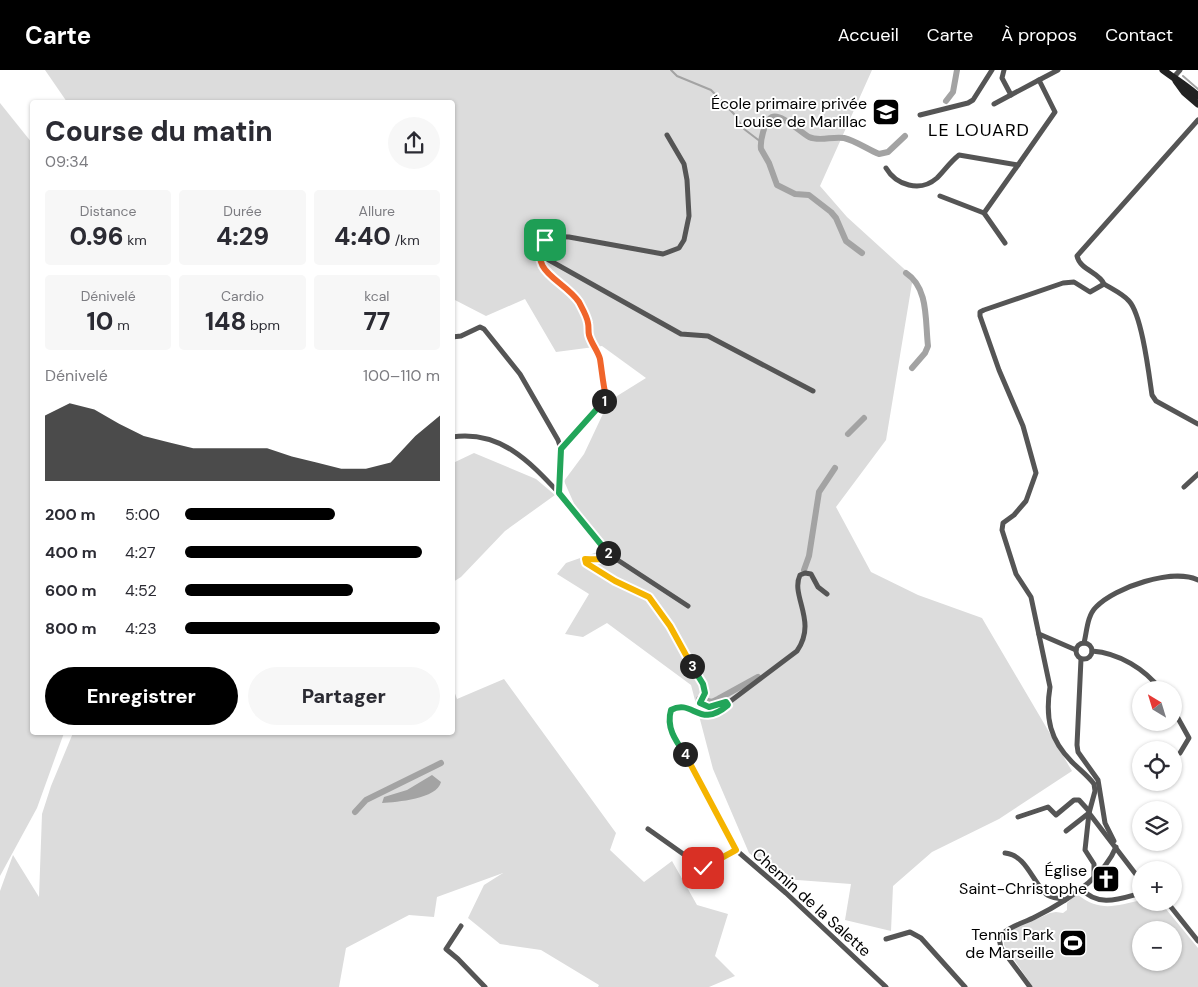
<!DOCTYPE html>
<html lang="fr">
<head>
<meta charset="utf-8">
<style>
  :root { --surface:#fff; --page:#f7f7f7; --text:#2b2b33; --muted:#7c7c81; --accent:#000 }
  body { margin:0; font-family:"DM Sans",sans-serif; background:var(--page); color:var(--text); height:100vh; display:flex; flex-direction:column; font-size:19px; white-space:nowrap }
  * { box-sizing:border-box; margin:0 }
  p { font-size:16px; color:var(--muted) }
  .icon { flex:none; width:28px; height:28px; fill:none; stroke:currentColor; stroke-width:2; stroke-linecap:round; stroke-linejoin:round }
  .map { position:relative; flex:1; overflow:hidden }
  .sheet { position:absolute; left:30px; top:30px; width:425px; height:635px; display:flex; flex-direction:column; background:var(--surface); border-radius:5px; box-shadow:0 1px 4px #0004 }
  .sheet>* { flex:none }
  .needle { width:32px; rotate:322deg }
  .controls { position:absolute; left:1132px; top:611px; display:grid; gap:10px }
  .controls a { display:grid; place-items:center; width:50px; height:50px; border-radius:50%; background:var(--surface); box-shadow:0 1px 4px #0004; font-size:25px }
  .pin { position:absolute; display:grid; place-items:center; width:42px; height:42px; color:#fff; margin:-21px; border-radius:10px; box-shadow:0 2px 8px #0006 }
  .km { position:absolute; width:25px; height:25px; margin:-12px; border-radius:50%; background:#222; color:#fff; font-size:14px; line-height:25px; text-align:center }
  .round { display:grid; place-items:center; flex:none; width:52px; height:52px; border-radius:26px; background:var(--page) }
  .summary { display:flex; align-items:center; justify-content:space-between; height:85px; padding:0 15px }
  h1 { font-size:28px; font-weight:800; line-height:38px }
  .stats { display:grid; grid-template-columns:repeat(3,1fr); gap:8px; height:85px; padding:5px 15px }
  .stats div { display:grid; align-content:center; border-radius:5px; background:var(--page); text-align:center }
  .stats b { font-size:25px; font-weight:800 }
  .stats small { font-size:14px; font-weight:400 }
  .stats p { font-size:14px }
  .chart { height:140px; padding:10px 15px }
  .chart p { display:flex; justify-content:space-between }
  .chart svg { width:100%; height:90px; margin-top:5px; fill:var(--accent); opacity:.7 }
  .primary-button { display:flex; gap:10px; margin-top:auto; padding:10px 15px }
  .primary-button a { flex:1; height:58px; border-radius:30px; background:var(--accent); color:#fff; font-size:20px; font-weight:800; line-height:58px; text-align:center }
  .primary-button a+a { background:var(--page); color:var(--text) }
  ul { padding:0 15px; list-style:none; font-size:16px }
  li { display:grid; grid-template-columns:80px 60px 1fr; align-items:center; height:38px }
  li i { height:12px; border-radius:6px; background:var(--accent) }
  header { display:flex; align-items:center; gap:30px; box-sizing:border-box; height:70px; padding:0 25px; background:var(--accent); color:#fff }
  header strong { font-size:24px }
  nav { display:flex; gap:28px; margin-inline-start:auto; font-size:18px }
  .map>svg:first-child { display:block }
  .green { fill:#dcdcdc; fill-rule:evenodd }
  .water { fill:#a3a3a3 }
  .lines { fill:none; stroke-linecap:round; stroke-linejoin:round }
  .stream { stroke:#a3a3a3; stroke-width:2 }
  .canal { stroke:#a3a3a3; stroke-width:6 }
  .building { fill:#c4c4c4; stroke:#999 }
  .minor { stroke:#555; stroke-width:5 }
  .secondary { stroke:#222; stroke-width:7 }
  .split-1-casing { stroke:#fff; stroke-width:10 }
  .split-2-casing { stroke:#fff; stroke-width:10 }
  .split-3-casing { stroke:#fff; stroke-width:10 }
  .split-4-casing { stroke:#fff; stroke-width:10 }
  .split-5-casing { stroke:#fff; stroke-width:10 }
  .split-1 { stroke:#f0652b; stroke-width:6 }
  .split-2 { stroke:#22a559; stroke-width:6 }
  .split-3 { stroke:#f5b400; stroke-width:6 }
  .split-4 { stroke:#22a559; stroke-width:6 }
  .split-5 { stroke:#f5b400; stroke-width:6 }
  .labels { text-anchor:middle; stroke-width:4; stroke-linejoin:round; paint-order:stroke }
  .poi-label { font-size:16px; fill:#000; stroke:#fff; text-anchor:end }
  .street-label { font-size:16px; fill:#000; stroke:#fff }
  .neighbourhood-label { font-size:18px; letter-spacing:1px; fill:#000; stroke:#fff }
</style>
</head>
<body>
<header>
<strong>Carte</strong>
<nav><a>Accueil</a><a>Carte</a><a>À propos</a><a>Contact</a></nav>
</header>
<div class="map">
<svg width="1198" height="917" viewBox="0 0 1198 917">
  <rect width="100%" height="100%" fill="#fff"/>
  <!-- green -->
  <g class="green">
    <polygon points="45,0 872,0 820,116 847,147 913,207 886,370 836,437 871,502 918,525 982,548 1072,701 999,749 932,782 893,816 891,861 845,850 851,814 784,809 749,783 713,699 691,615 607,553 583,567 565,564 589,524 557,504 566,493 600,481 580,447 564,411 584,384 609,331 646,308 602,276 556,282 525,229 486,246 453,229 452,32 67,32"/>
    <polygon points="0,33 32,73 32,662 64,663 37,738 0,806"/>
    <polygon points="474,383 536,409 555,425 505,461 461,507 453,512 453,393"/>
    <polygon points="504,609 616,763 610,780 644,812 672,791 697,835 728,844 715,886 735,906 709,917 598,917 599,915 541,880 500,874 468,848 484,815 503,803 437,827 434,847 409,845 346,878 339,917 0,917 0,821 13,785 39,827 42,744 51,716 73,663 452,662 453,618 457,629"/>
    <path d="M1078 825C1100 842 1116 836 1141 830V832L1161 833 1198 878V917H1033L1004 875V867L1014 859 1050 843 1056 842 1063 843 1067 840V833L1072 828ZM1141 860H1174V892H1141Z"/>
  </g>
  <!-- water -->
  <path class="water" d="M432 705 441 712C437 729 397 732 382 733L384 727 407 720Z"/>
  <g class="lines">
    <!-- stream -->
    <g class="stream">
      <polyline points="671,0 677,6 711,20 734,44 744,59 761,72"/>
      <polyline points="1183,6 1198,19"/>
    </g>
    <!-- canal -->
    <g class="canal">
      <polyline points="946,31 953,22 957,0"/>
      <path d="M862 183 846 171 836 148 831 142 809 125 795 124 777 115 769 93 761 79C760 72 764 51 772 47 781 43 800 62 809 67 820 72 832 66 844 68 856 71 867 79 879 84L888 82 905 66"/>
      <path d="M906 203C929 218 925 251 928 276L925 283 912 298"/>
      <polyline points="848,364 864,348"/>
      <polyline points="804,500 809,486 819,422 835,398"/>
      <polyline points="699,629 712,632 718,629 758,607"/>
      <polyline points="355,742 366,730 441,693"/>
    </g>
  </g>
  <!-- building -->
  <polygon class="building" points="1111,800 1116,809 1100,818 1096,812"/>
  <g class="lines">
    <!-- minor -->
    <g class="minor">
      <polyline points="1004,0 1002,8 1011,25"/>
      <polyline points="1173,8 1180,0"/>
      <polyline points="994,34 1039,10"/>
      <polyline points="920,45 968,33 973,30 992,0"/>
      <path d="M886 98C896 115 920 123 937 108 945 100 950 92 959 85L1018 95 1055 42 1039 10 1058 0"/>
      <polyline points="940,126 984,143 1018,95"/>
      <polyline points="984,143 1005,173"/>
      <polyline points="540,185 681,264 708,266 813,321"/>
      <path d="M1104 214C1112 219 1123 224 1129 231 1142 245 1149 305 1152 325L1156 331 1198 354"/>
      <path d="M452 267 461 266 480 257 484 259 520 304 558 370 561 379 559 423 610 485 602 489H585L586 493 615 511 649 527 670 556 703 614 705 623 700 633 709 637 728 633V635C699 660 694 628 671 640L668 650 674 668 690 692 736 780 786 823 886 917"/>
      <path d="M452 367C500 360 529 391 559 423"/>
      <path d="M561 379 591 344 601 336 606 327C603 314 602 302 600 289 598 280 590 273 589 264 586 250 587 245 578 232 566 213 538 205 539 182 540 166 557 166 569 167L663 184 679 178 684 170 689 146 687 110 684 94 667 65"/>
      <polyline points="1184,417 1198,404"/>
      <polyline points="610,485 688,536"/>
      <polyline points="1039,564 1076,580"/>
      <path d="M1084 573C1087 561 1087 546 1096 537 1115 517 1173 498 1198 510"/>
      <circle cx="1084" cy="581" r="8"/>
      <path d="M1092 581C1119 583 1145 599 1161 620"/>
      <polyline points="1081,589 1077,675 1078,682 1098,710 1105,753 1114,771"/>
      <path d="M728 633 797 581C818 551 790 526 800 505L805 503 811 504 818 517 827 524"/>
      <polyline points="1174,641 1189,668 1180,683"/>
      <polyline points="1089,743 1085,780 1094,794 1094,807"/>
      <polyline points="1018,747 1048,737 1056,745 1074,730 1079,730 1089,741"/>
      <polyline points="648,759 703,798 736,780"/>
      <polyline points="1066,761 1089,743"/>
      <path d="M1005 783C1026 785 1032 811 1046 824 1051 828 1059 828 1065 830"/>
      <path d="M1141 811 1089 743 1095 721 1094 714C1088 706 1080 700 1072 692 1050 670 1045 648 1050 617L1031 527 1016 504 1002 460 1003 453 1014 445 1026 431 1036 403 1023 356 999 300 980 246V242L984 240 1063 213 1074 212 1090 222 1104 214C1099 202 1080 200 1077 186L1198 50"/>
      <path d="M1080 818C1099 838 1119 829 1141 823"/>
      <polyline points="1167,832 1198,871"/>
      <polyline points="461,856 446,879 458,889 485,917"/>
      <polyline points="886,869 910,862 921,868 965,917"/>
      <path d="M1030 917 1001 878 999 868C1006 857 1024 853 1035 847 1065 832 1103 809 1116 777"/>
    </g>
    <!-- secondary -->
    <g class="secondary">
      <path d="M1163 0C1175 9 1187 16 1198 26"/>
      <polyline points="1176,11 1184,22 1198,34"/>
    </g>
  </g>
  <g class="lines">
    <!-- split-1 casing -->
    <g class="split-1-casing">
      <path id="split-1" d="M545 170C527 202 563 209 579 232 582 238 587 246 588 253 589 257 588 261 589 265 591 273 598 281 600 289 602 302 603 314 606 327L604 331"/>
    </g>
    <!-- split-2 casing -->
    <g class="split-2-casing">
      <polyline id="split-2" points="604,331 561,379 559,423 608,483"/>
    </g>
    <!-- split-3 casing -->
    <g class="split-3-casing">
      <path id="split-3" d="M608 483 610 485C603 491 593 489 585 489L586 493 615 511 649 527 670 556 692 596"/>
    </g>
    <!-- split-4 casing -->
    <g class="split-4-casing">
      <path id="split-4" d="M685 684C675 670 666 657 671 640 693 628 699 660 728 635L726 632 709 637 700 633 705 623 703 614 692 596"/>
    </g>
    <!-- split-5 casing -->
    <g class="split-5-casing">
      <polyline id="split-5" points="685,684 736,780 703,798"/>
    </g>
    <!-- split-1 -->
    <use href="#split-1" class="split-1"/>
    <!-- split-2 -->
    <use href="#split-2" class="split-2"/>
    <!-- split-3 -->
    <use href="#split-3" class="split-3"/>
    <!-- split-4 -->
    <use href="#split-4" class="split-4"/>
    <!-- split-5 -->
    <use href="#split-5" class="split-5"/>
  </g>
  <!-- icons -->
  <defs>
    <g id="school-square" transform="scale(1.4375)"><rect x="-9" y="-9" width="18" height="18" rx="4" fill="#000" stroke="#fff"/><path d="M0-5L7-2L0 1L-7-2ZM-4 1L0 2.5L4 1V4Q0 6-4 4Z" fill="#fff"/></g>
    <g id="church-square" transform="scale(1.4375)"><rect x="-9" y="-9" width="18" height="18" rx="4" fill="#000" stroke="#fff"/><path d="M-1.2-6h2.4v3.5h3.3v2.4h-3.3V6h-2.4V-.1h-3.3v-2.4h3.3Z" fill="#fff"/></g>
    <g id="stadium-square" transform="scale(1.4375)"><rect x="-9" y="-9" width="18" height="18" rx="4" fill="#000" stroke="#fff"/><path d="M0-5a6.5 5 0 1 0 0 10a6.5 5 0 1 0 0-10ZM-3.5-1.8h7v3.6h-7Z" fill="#fff"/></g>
  </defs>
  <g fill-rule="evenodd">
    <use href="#school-square" x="886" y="42"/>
    <use href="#church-square" x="1106" y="809"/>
    <use href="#stadium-square" x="1073" y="873"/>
  </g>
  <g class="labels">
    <!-- poi labels -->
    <g class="poi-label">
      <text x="867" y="39">École primaire privée<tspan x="867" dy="18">Louise de Marillac</tspan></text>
      <text x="1087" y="806">Église<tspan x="1087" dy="18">Saint-Christophe</tspan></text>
      <text x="1054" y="870">Tennis Park<tspan x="1054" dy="18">de Marseille</tspan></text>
    </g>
    <!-- street labels -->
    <g class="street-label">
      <text transform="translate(812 832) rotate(42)" y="6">Chemin de la Salette</text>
    </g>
    <!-- neighbourhood labels -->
    <g class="neighbourhood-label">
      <text x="979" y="66">LE LOUARD</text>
    </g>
  </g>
</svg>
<div class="controls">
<a><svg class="needle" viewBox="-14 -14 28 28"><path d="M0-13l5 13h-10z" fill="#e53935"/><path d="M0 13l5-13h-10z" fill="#7c7c81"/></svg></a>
<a><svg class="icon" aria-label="locate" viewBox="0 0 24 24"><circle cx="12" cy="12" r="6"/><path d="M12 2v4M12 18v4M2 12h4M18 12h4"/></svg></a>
<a><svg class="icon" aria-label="layers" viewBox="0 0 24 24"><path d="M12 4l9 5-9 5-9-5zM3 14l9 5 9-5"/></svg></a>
<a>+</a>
<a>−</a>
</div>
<div class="pin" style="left:545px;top:170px;background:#1e9e55"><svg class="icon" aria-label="arrive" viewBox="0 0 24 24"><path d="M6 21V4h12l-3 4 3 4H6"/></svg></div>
<div class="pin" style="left:703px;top:798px;background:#d93025"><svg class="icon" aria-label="check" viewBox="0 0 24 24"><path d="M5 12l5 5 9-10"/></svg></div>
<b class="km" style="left:604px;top:331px">1</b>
<b class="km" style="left:608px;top:483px">2</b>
<b class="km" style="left:692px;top:596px">3</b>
<b class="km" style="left:685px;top:684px">4</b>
<section class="sheet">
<div class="summary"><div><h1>Course du matin</h1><p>09:34</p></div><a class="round"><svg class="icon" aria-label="share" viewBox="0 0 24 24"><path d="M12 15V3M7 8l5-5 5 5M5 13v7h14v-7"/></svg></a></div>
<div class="stats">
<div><p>Distance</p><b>0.96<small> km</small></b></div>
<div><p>Durée</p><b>4:29</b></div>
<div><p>Allure</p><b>4:40<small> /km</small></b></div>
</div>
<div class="stats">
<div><p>Dénivelé</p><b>10<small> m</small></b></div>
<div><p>Cardio</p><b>148<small> bpm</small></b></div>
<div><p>kcal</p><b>77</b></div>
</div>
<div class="chart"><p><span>Dénivelé</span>100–110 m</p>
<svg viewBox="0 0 160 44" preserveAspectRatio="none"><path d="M0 44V12L10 6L20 9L30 16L40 22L50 25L60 28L70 28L80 28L90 28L100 32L110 35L120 38L130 38L140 35L150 22L160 12V44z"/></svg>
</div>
<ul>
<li><b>200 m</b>5:00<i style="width:59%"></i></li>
<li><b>400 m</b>4:27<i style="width:93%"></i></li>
<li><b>600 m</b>4:52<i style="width:66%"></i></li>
<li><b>800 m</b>4:23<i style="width:100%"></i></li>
</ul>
<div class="primary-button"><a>Enregistrer</a><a>Partager</a></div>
</section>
</div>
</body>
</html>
